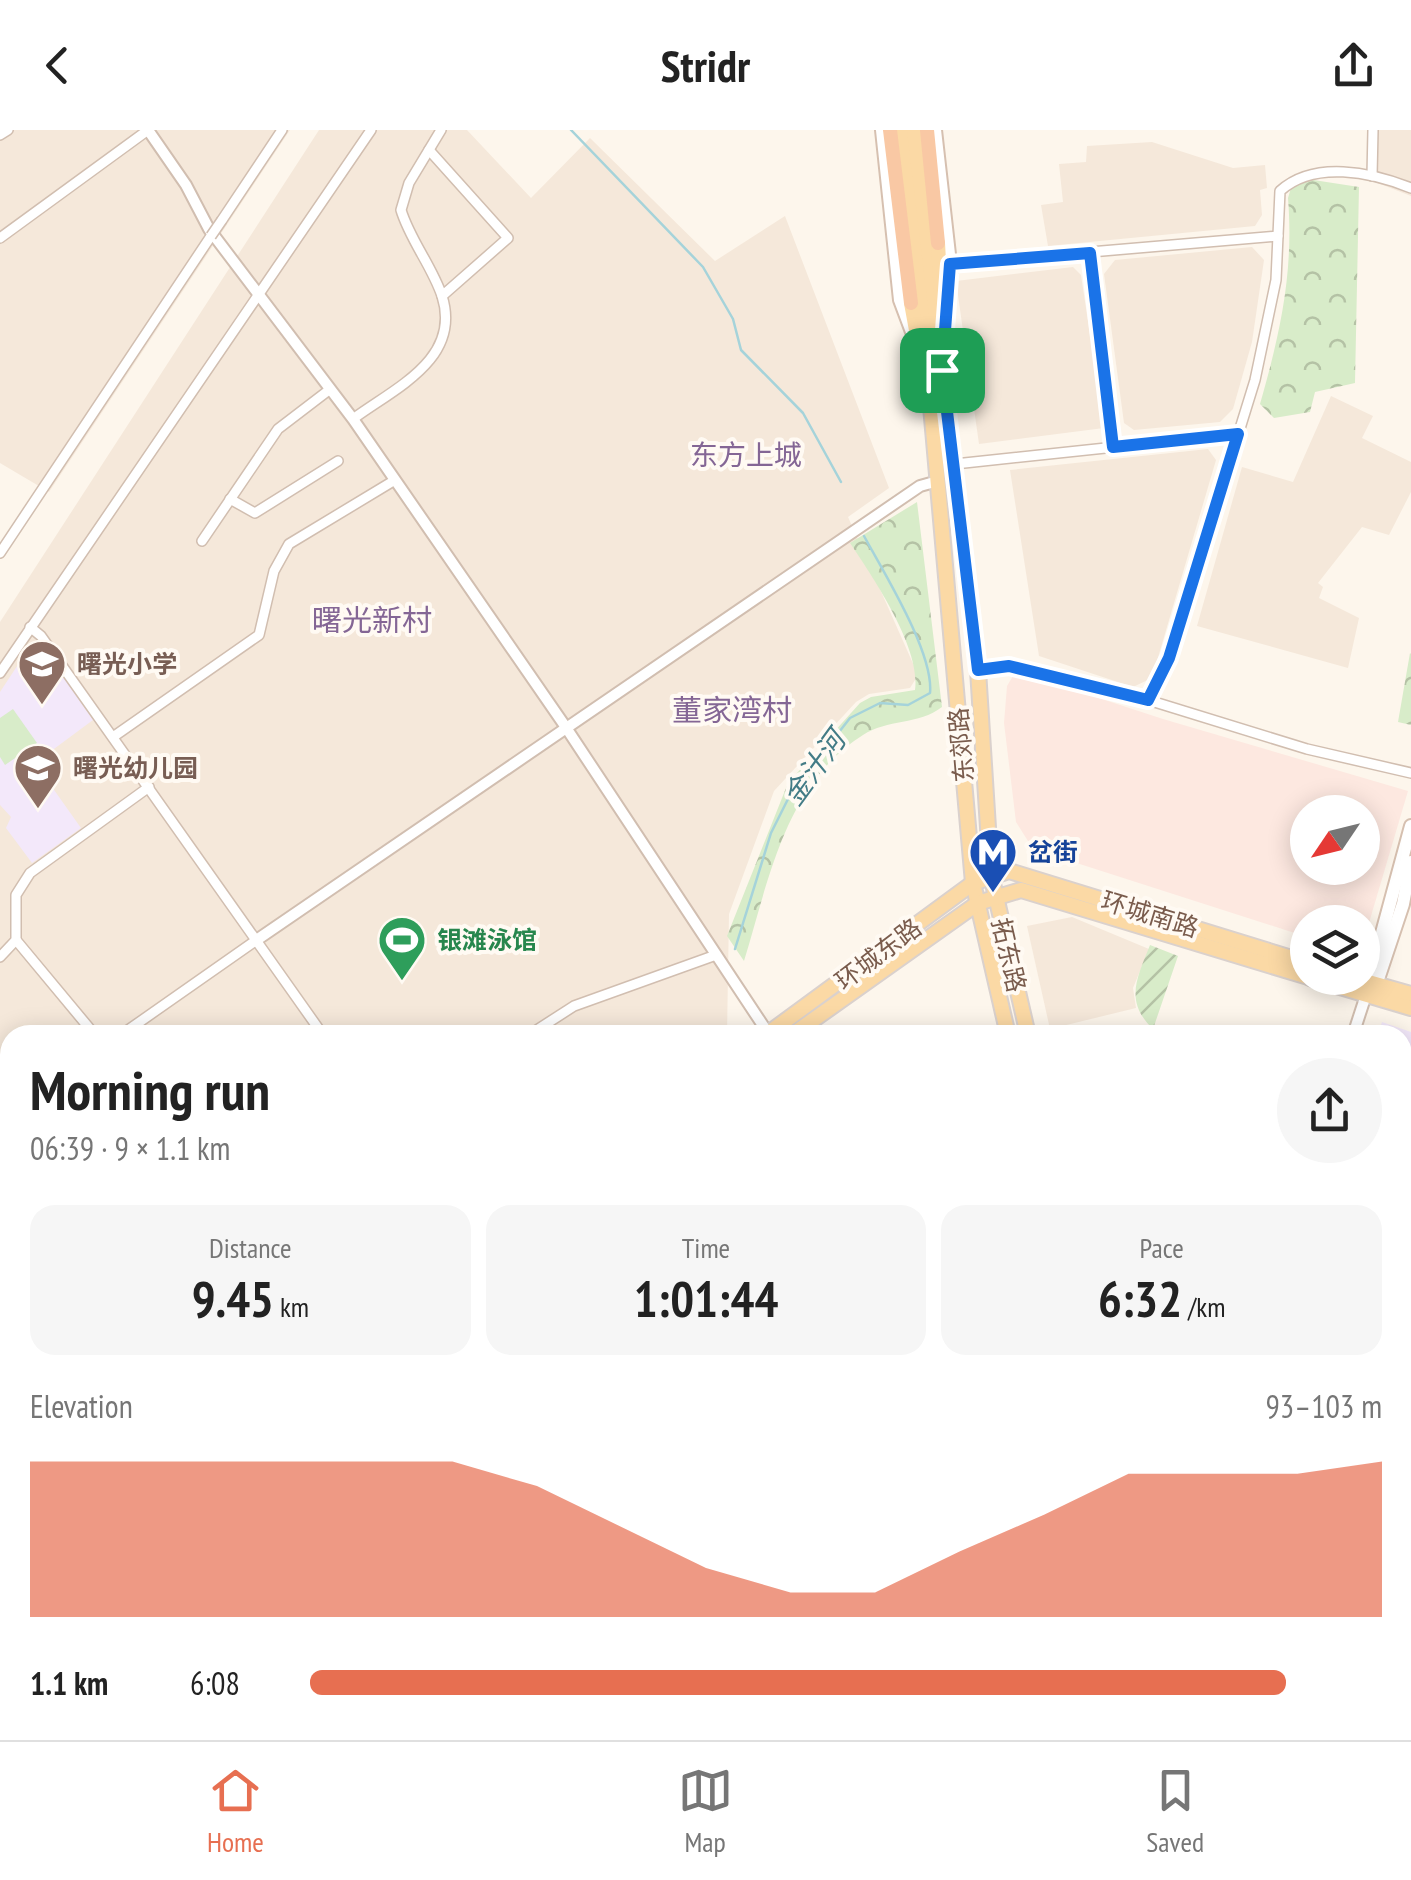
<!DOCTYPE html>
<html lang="en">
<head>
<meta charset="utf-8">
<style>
  :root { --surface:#fff; --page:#f6f6f6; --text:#222; --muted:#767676; --line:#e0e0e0; --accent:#e76f51 }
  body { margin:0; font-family:"PT Sans Narrow","Noto Sans SC",sans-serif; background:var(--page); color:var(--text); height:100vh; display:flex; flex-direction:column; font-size:38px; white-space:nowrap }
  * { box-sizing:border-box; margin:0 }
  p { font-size:32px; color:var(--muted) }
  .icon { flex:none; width:55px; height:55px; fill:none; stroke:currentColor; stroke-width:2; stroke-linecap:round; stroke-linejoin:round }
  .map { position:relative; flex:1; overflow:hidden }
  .sheet { position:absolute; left:0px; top:895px; width:1412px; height:715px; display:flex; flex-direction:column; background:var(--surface); border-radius:30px 30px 0 0; box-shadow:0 5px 25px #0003 }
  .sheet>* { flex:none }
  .needle { width:65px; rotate:235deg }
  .fabs { position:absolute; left:1290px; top:665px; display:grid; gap:20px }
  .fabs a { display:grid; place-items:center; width:90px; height:90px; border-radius:50%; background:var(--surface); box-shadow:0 5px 25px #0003; font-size:50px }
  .pin { position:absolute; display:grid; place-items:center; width:85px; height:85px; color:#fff; margin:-42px; border-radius:20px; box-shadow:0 5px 15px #0006 }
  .round { display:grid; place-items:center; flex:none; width:105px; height:105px; border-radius:52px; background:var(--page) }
  .headline { display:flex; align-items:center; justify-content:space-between; height:170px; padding:0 30px }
  h1 { font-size:55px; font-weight:600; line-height:75px }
  .metrics { display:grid; grid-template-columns:repeat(3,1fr); gap:15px; height:170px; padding:10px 30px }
  .metrics div { display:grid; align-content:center; border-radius:25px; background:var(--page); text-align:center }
  .metrics b { font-size:50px; font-weight:600 }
  .metrics small { font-size:28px; font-weight:400 }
  .metrics p { font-size:28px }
  .chart { height:280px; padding:20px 30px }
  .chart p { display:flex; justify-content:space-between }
  .chart svg { width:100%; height:180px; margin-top:10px; fill:var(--accent); opacity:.7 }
  ul { padding:0 30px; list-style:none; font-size:32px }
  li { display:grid; grid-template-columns:160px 120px 1fr; align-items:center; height:75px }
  li i { height:25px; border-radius:12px; background:var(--accent) }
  header { display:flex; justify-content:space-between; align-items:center; height:130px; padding:0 30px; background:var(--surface); font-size:45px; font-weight:600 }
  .tabs { display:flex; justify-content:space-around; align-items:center; height:140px; border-top:2px solid var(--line); background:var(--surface); font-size:28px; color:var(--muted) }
  .tabs a { display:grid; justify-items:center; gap:5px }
  .tabs .on { color:var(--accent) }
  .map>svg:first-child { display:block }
  .residential { fill:#f5e8da }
  .commercial { fill:#fde8e0; fill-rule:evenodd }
  .education { fill:#f3e8fa }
  .grass { fill:#d8ecc9 }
  .park { fill:url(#park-crowns) }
  .garden { fill:url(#garden-furrows) }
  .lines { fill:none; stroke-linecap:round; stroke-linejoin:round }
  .stream { stroke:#a5d3da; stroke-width:2.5 }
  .minor-casing { stroke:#d1beb0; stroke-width:12 }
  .tertiary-casing { stroke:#d1beb0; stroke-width:14 }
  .secondary-casing { stroke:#d6c0b0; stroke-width:16 }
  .primary-casing { stroke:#dad1cd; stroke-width:18 }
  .trunk-casing { stroke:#dad1cd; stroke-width:18 }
  .minor { stroke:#fff; stroke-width:9 }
  .tertiary { stroke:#fff; stroke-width:10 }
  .secondary { stroke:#fff; stroke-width:12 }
  .primary { stroke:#fbd9a5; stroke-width:14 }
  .trunk { stroke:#f9c8a4; stroke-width:14 }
  .minor-bridge-casing { stroke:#d1beb0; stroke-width:12; stroke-linecap:butt }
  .minor-bridge { stroke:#fff; stroke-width:9 }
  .route-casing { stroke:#fff; stroke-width:20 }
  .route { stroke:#1a73e8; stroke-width:12 }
  .labels { text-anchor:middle; stroke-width:8; stroke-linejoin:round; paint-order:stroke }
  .education-label { font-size:25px; font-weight:bold; fill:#785e54; stroke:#fffaf3; text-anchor:start }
  .street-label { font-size:25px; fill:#7a5c4d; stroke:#fffaf3 }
  .transit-label { font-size:25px; font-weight:bold; fill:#164399; stroke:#fffaf3; text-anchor:start }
  .leisure-label { font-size:25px; font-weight:bold; fill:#27864d; stroke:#fffaf3; text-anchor:start }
  .neighbourhood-label { font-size:28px; fill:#846695; stroke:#fffaf3 }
  .water-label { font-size:28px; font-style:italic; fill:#437c86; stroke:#fffaf3 }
  .quarter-label { font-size:30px; fill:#846695; stroke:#fffaf3 }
</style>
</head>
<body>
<header><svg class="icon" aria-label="back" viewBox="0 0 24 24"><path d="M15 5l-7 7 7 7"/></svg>Stridr<svg class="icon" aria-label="share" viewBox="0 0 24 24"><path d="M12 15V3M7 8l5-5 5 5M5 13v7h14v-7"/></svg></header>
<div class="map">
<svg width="1411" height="1610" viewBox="0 0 1411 1610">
  <defs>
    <pattern id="park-crowns" width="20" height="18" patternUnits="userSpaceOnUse" patternTransform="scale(2.5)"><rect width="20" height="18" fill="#d8ecc9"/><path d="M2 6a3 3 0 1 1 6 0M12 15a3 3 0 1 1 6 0" fill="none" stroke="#b4c2a5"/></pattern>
    <pattern id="garden-furrows" width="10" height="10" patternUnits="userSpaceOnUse" patternTransform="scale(2.5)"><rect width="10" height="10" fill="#d8ecc9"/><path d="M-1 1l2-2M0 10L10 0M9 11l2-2" fill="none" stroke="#b4c2a5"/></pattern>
  </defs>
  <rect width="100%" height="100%" fill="#fdf6ec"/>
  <!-- residential -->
  <g class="residential">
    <polygon points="0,0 290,0 49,362 0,333"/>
    <polygon points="319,0 467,0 531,68 590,8 715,131 785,86 889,358 848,387 915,538 915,550 910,558 869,564 856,572 774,661 729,784 727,905 10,905 10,1076 0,1063 0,492"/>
    <polygon points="1371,0 1411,0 1411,66 1370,50"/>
    <polygon points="1152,12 1233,38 1265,35 1267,58 1260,60 1262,85 1255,96 1048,116 1041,75 1063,72 1059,34 1086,32 1087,16"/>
    <polygon points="1252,117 1264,130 1252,212 1233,279 1220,292 1134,300 1124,293 1104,144 1115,130"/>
    <polygon points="1073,137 1081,145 1104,298 979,314 956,151"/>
    <polygon points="1331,266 1373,286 1362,308 1411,332 1411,362 1389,405 1362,397 1318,453 1323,457 1319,468 1359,488 1348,538 1197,496 1242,337 1293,352"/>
    <polygon points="1208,319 1216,330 1152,548 1133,557 1039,526 1010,340"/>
    <polygon points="1072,787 1149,819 1133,858 1136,878 1050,899 1027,796"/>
  </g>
  <!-- commercial -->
  <path class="commercial" d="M1016 541 1163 589 1408 661 1363 813 1362 792H1308L1307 807 1033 719 1016 692 1004 593 1007 556ZM1308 682H1362V738H1308Z"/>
  <!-- education -->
  <g class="education">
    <polygon points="39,512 93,590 35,633 81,698 32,733 6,698 11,687 0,675 0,562 27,521"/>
    <polygon points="1382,892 1411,902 1411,1079 1403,1070 1402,905 1378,905"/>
  </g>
  <!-- grass -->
  <g class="grass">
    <polygon points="13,579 37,613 5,635 0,627 0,588"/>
    <polygon points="702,1600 954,1600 944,1610 706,1610"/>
  </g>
  <!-- park -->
  <g class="park">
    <path d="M1307 49 1359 57 1355 253 1315 262 1310 282 1274 288 1260 274C1280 204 1294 142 1288 68L1291 58Z"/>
    <path d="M917 372 942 577C919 595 887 589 863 605 785 654 769 750 744 831L727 806 788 653 860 573 871 567 915 560C921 518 874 449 850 413Z"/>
    <polygon points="1410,523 1411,524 1411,595 1398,592"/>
  </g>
  <!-- garden -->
  <path class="garden" d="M1150 815 1178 826 1153 899C1124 871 1137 848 1150 815Z"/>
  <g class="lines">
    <!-- stream -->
    <g class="stream">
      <polyline points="571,0 703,137 733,189 741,220 803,283 841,352"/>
      <path d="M735 819 771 703 790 665 850 588 880 573 908 575 930 563C934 523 884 443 864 406"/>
      <polyline points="1402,1343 1411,1347"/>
      <polyline points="1340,1610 1347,1600"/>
    </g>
    <!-- minor casing -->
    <g class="minor-casing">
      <g id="minor">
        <polyline points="0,5 8,0"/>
        <polyline points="429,20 508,108 442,166"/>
        <polyline points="1372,46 1373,0"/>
        <polyline points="222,90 282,0"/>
        <polyline points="0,108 148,0"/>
        <polyline points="1090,123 1113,317"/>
        <polyline points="950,134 1278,106"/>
        <path d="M353 289C395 258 462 229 442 166 432 136 410 110 401 80L409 53 441 0"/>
        <polyline points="955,334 1238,304"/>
        <polyline points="230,369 255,383 338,331"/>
        <polyline points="202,411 278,299 329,260"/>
        <polyline points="0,423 211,106"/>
        <polyline points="30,497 41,506 323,905"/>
        <path d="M978 540 1009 536 1148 570 1169 528 1255 250 1276 150 1280 61C1314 30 1371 42 1411 58"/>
        <polyline points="0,543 371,0"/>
        <polyline points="1148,570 1307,619 1411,643"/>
        <polyline points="113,607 259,505 274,441 289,414 395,350"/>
        <polyline points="16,810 95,905"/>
        <polyline points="0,827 16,810 16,765 30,743 149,657"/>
        <polyline points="121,905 258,809"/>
        <polyline points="529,905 574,876 716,825"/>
        <polyline points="0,984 10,976"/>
        <polyline points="192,1600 199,1610"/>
        <polyline points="303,1610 317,1600"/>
      </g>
    </g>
    <!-- tertiary casing -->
    <g class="tertiary-casing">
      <g id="tertiary">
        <polyline points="148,0 186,55 209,99 353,289 565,596 768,903"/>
        <polyline points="258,809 920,356 938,351"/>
        <polyline points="1353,905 1366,865"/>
      </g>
    </g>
    <!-- secondary casing -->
    <g class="secondary-casing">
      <g id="secondary">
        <polyline points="882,0 900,170 918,218"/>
        <polyline points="935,0 951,142 942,213"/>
        <polyline points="1366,862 1411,696"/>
        <polyline points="1373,864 1403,774 1411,732"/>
        <polyline points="0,1131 10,1145"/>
        <polyline points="0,1154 10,1168"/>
        <polyline points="322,1600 329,1610"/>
        <polyline points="337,1600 344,1610"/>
      </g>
    </g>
    <!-- primary casing -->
    <g class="primary-casing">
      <g id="primary">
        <polyline points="901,0 921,163 973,753 1008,905"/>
        <polyline points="914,0 978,540 991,745 1028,905"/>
        <polyline points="938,113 942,184"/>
        <polyline points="911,173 918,211"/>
        <polyline points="1310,848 1411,878"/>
        <polyline points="1354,848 1411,864"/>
        <polyline points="766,905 973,753 1009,741 1308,833"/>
        <polyline points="792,905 978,773 1021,760 1308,847"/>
        <polyline points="0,1521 10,1509"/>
        <polyline points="0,1540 10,1527"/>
        <polyline points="1169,1600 1171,1610"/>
        <polyline points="1183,1600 1185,1610"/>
      </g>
    </g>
    <!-- trunk casing -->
    <g class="trunk-casing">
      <g id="trunk">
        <polyline points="890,0 911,173"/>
        <polyline points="927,0 938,113"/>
      </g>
    </g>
    <!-- minor -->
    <use href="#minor" class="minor"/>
    <!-- tertiary -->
    <use href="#tertiary" class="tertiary"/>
    <!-- secondary -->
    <use href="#secondary" class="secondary"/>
    <!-- primary -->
    <use href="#primary" class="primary"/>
    <!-- trunk -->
    <use href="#trunk" class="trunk"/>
    <!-- minor-bridge casing -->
    <g class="minor-bridge-casing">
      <polyline id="minor-bridge" points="211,106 222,90"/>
    </g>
    <!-- minor-bridge -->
    <use href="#minor-bridge" class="minor-bridge"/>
  </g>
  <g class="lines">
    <!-- route casing -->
    <g class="route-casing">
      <polygon id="route" points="1090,123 1113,317 1238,304 1169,528 1148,570 1009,536 978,540 942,240 950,134"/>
    </g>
    <!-- route -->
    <use href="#route" class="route"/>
  </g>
  <!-- icons -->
  <defs>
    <g id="school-pin" transform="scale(2.5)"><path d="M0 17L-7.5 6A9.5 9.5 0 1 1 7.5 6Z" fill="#8d6e63" stroke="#fffaf3"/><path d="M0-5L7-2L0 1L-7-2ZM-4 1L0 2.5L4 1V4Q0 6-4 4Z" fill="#fff"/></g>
    <g id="metro-pin" transform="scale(2.5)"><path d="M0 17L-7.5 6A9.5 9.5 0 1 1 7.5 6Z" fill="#1a4fb4" stroke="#fffaf3"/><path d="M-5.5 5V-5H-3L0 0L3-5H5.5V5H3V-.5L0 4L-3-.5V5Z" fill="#fff"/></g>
    <g id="stadium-pin" transform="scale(2.5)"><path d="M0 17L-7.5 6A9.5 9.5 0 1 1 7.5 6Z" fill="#2e9e5b" stroke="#fffaf3"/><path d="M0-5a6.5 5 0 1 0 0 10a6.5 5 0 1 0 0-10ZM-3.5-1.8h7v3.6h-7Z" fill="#fff"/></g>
  </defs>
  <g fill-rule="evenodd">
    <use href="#school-pin" x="42" y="534"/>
    <use href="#school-pin" x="38" y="638"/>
    <use href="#metro-pin" x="993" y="722"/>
    <use href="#stadium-pin" x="402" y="810"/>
  </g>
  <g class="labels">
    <!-- education labels -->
    <g class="education-label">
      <text x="77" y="543">曙光小学</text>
      <text x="73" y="647">曙光幼儿园</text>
    </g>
    <!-- street labels -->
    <g class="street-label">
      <text transform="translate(961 615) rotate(-95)" y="9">东郊路</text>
      <text transform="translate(1150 784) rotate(17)" y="9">环城南路</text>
      <text transform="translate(878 824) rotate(-37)" y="9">环城东路</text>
      <text transform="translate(1009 825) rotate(77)" y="9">拓东路</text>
    </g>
    <!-- transit labels -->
    <g class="transit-label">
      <text x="1028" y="731">岔街</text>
    </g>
    <!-- leisure labels -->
    <g class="leisure-label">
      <text x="437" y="819">银滩泳馆</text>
    </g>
    <!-- neighbourhood labels -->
    <g class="neighbourhood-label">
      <text x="746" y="335">东方上城</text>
    </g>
    <!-- water labels -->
    <g class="water-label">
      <text transform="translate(814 638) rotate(-54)" y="10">金汁河</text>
    </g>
    <!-- quarter labels -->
    <g class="quarter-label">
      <text x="372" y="501">曙光新村</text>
      <text x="732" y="591">董家湾村</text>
    </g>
  </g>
</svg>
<div class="fabs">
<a><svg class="needle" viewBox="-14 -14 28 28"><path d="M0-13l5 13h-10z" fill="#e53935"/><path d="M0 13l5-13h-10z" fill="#767676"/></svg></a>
<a><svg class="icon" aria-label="layers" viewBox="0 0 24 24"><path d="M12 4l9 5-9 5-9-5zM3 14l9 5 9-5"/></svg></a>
</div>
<div class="pin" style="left:942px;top:240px;background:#1e9e55"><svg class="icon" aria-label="arrive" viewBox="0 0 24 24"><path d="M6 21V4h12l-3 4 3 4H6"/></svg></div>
<section class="sheet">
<div class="headline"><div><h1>Morning run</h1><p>06:39 · 9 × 1.1 km</p></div><a class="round"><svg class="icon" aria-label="share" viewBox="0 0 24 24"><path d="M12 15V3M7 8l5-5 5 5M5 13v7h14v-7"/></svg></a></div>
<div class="metrics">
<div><p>Distance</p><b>9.45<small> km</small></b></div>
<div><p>Time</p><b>1:01:44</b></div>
<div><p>Pace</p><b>6:32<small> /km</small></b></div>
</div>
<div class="chart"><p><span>Elevation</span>93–103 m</p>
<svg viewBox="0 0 160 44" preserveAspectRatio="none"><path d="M0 44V6L10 6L20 6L30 6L40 6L50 6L60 12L70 22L80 32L90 38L100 38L110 28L120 19L130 9L140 9L150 9L160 6V44z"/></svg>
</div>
<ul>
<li><b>1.1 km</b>6:08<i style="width:91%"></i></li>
</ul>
</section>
</div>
<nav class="tabs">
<a class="on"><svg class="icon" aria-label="home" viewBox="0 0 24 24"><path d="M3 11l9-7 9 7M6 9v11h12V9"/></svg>Home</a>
<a><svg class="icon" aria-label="map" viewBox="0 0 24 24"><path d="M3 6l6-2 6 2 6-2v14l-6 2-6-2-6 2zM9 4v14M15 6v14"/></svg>Map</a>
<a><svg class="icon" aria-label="saved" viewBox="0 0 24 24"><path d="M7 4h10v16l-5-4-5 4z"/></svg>Saved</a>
</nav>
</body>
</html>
